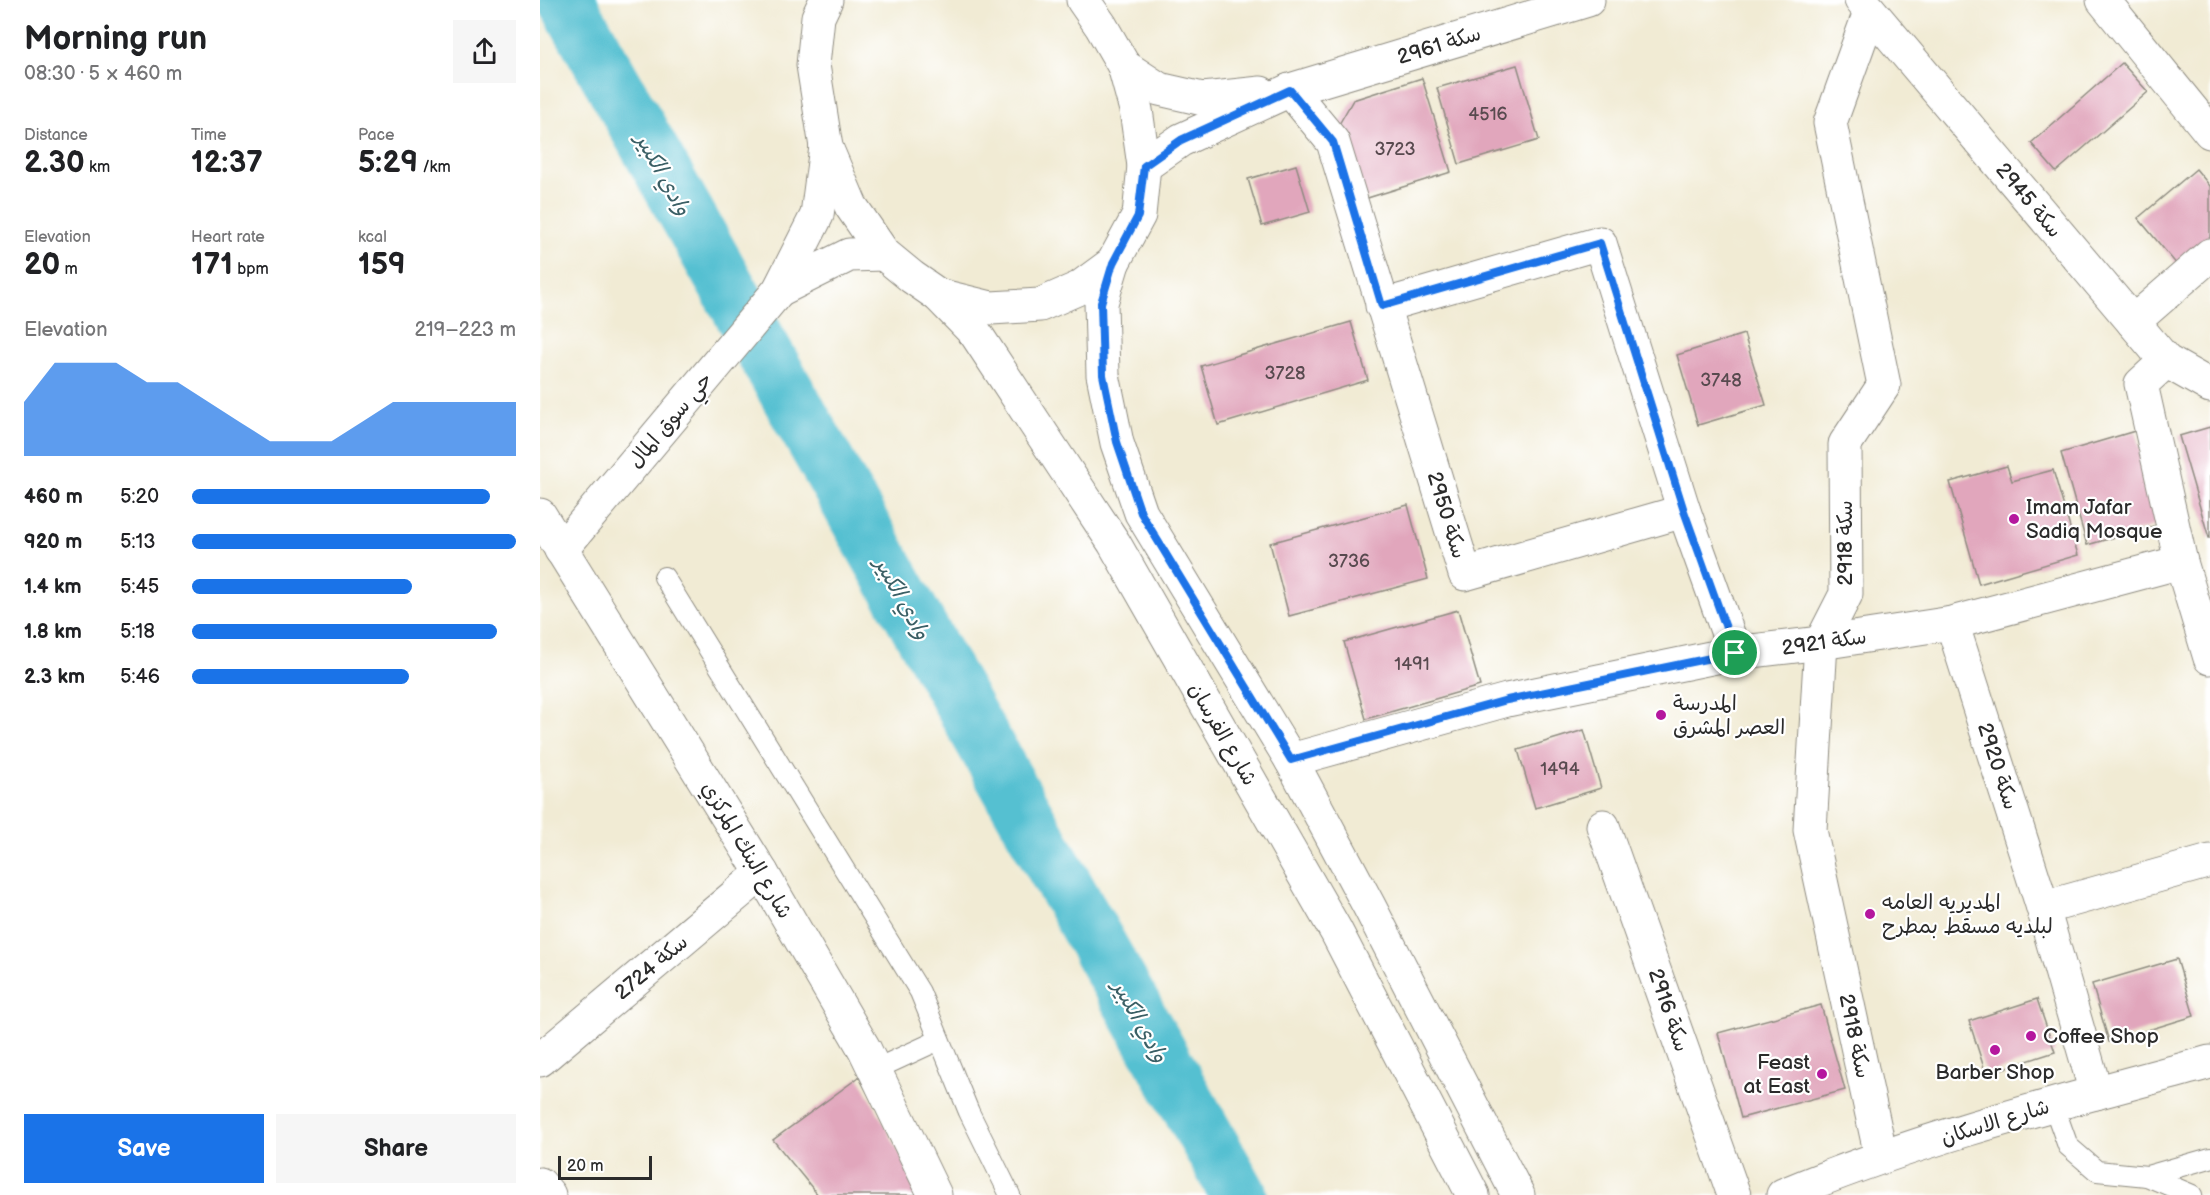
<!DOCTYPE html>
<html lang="en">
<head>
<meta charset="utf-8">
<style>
  :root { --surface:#fff; --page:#f6f6f6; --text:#202124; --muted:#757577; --accent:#1a73e8 }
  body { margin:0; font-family:"Balsamiq Sans","Playpen Sans Arabic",sans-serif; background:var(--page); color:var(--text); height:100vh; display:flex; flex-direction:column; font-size:22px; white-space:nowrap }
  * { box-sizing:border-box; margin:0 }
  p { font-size:20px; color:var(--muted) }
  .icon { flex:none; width:33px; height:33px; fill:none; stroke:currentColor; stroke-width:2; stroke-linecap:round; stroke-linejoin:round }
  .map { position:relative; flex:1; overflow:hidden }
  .sheet { display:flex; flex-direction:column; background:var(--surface); width:540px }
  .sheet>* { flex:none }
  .scale { position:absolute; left:18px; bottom:15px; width:94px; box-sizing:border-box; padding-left:6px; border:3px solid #2b2b2b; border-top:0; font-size:16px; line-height:21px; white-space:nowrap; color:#2b2b2b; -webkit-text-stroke:4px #fff; paint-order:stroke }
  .pin { position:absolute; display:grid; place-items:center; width:51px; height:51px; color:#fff; margin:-26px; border:3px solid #fff; border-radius:50%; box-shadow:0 2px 6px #0007 }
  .round { display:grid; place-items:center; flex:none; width:63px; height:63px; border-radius:0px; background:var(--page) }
  .summary { display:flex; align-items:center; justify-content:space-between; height:102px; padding:0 24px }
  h1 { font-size:33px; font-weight:800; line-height:45px }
  .stats { display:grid; grid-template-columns:repeat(3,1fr); gap:9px; height:102px; padding:6px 24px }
  .stats div { display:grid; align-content:center }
  .stats b { font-size:30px; font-weight:800 }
  .stats small { font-size:16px; font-weight:400 }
  .stats p { font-size:16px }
  .chart { height:168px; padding:12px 24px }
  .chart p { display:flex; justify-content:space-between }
  .chart svg { width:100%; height:108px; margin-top:6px; fill:var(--accent); opacity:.7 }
  .button { display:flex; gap:12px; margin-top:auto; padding:12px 24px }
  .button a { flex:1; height:69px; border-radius:0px; background:var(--accent); color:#fff; font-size:24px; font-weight:800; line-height:69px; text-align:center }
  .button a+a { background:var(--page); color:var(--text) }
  ul { padding:0 24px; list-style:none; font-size:20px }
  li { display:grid; grid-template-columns:96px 72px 1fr; align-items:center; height:45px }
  li i { height:15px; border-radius:8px; background:var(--accent) }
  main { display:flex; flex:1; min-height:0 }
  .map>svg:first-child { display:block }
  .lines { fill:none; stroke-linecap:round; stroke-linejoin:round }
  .river { stroke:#55c0d1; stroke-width:57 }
  .building { fill:#e1a6bc }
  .service-casing { stroke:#8e8b80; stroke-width:22 }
  .minor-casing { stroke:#8e8b80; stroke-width:35 }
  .tertiary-casing { stroke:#8e8b80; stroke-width:35 }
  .service { stroke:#fff; stroke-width:20 }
  .minor { stroke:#fff; stroke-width:33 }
  .tertiary { stroke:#fff; stroke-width:33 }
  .route-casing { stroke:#fff; stroke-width:12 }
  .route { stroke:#1a73e8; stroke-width:8 }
  .poi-dot { fill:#b5179e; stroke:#fff; stroke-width:2 }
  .labels { text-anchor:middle; stroke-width:4.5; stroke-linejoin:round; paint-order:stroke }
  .number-label { font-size:18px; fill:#584a4f }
  .street-label { font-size:21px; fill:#2b2b2b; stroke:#fff }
  .poi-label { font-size:21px; fill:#2b2b2b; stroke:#fff; text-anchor:start }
  .water-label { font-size:22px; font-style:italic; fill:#3a5f65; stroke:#fff }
</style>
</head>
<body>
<main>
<section class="sheet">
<div class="summary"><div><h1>Morning run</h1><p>08:30 · 5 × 460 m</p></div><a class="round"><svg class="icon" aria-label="share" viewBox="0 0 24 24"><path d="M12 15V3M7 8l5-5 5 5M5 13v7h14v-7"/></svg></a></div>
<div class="stats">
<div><p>Distance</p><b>2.30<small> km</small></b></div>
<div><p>Time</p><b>12:37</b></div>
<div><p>Pace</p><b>5:29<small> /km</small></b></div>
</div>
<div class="stats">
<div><p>Elevation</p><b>20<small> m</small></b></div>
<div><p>Heart rate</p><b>171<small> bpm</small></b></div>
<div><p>kcal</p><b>159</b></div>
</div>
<div class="chart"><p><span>Elevation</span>219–223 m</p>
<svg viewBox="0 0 160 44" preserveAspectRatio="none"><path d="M0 44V22L10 6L20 6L30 6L40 14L50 14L60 22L70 30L80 38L90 38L100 38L110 30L120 22L130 22L140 22L150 22L160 22V44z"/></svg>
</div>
<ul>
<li><b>460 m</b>5:20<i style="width:92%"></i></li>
<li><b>920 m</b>5:13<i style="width:100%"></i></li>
<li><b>1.4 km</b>5:45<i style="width:68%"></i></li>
<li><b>1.8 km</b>5:18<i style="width:94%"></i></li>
<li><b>2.3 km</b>5:46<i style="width:67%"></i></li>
</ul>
<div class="button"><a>Save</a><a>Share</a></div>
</section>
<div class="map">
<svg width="1670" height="1195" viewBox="0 0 1670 1195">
  <rect width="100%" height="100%" fill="#fff"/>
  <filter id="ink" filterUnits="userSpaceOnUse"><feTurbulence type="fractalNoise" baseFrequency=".0167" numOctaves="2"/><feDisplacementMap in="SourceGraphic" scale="12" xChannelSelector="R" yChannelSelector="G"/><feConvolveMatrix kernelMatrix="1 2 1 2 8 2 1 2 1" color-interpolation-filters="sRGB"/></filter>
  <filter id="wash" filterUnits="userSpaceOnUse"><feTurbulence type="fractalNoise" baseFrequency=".008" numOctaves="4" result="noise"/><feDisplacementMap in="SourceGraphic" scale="24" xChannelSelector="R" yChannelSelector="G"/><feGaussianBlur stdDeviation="1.35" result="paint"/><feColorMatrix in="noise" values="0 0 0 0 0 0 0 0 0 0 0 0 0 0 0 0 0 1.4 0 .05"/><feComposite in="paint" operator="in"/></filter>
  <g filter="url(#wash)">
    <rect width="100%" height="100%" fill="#f1ebd4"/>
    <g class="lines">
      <!-- river -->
      <polyline class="river" points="26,0 699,1195"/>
    </g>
    <g id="blocks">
      <!-- building -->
      <g class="building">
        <polygon points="1582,63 1608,92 1516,172 1491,143"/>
        <polygon points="977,65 999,140 919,164 897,88"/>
        <polygon points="882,78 911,172 821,200 798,126 813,100"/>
        <polygon points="756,165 770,212 722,226 708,179"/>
        <polygon points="1656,169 1670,186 1670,239 1638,266 1598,218"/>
        <polygon points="811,322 828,380 678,425 661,366"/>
        <polygon points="1204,334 1226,405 1158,425 1137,355"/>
        <polygon points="1670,427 1670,538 1669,538 1639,436"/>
        <polygon points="1595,431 1621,524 1547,545 1521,453"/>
        <polygon points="1467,466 1472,481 1513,470 1538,555 1439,584 1410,482"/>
        <polygon points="868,505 888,579 749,616 730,543"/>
        <polygon points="918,610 940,686 826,719 804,642"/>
        <polygon points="1044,730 1061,788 995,808 978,750"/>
        <polygon points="1637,959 1654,1016 1569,1042 1552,984"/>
        <polygon points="1497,999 1515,1052 1446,1074 1429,1021"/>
        <polygon points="1281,1005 1305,1090 1201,1118 1178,1033"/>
        <polygon points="319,1077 382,1195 278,1195 233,1140"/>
      </g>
    </g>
  </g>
  <g filter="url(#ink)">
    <use href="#blocks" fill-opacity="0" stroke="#8e8b80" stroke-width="1.5"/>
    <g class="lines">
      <!-- service casing -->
      <g class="service-casing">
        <g id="service">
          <polyline points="124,577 380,992 429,1112 470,1195"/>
          <polyline points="334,1070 399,1040"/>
          <polyline points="1513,1104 1528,1146 1557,1171 1607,1176 1652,1195"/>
          <polyline points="1607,1176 1670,1158"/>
        </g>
      </g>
      <!-- minor casing -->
      <g class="minor-casing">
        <g id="minor">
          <polyline points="1321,0 1626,361 1670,386"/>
          <polyline points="1563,0 1670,132"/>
          <polyline points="1330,12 1290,123 1344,385 1305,444 1306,594 1281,643 1270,830 1341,1156"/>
          <polyline points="584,66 619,89 663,99 721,93"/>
          <polyline points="750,90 793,142 925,574 1144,511"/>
          <polyline points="604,166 641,140 750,90 1048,0"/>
          <polyline points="842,306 1060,243 1144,511 1195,653"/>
          <polyline points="1593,322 1670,255"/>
          <polyline points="1626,361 1601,384 1641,562 1670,658"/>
          <polyline points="1412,623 1503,908 1556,1093"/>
          <polyline points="751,760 967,700 1195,653 1281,643 1412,623 1641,562"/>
          <polyline points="1063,826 1194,1195"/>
          <polyline points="1503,908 1670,861"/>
          <polyline points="0,1060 222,873"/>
          <polyline points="0,1184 9,1195"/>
          <path d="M1243 1195C1381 1137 1526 1101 1670 1062"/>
        </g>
      </g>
      <!-- tertiary casing -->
      <g class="tertiary-casing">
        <g id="tertiary">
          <polyline points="286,0 278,17 273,65 286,147 311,206 344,254 372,277 398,295 451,308 500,305 539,288 573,263 599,215 604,166 596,110 584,66 561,26 543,0"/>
          <polyline points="573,263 561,303 563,375 577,443 601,513 751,760 829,906 978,1195"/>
          <polyline points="239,290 309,255 344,254"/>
          <polyline points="398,295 436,334 574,543 796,931 933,1195"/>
          <polyline points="0,515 222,873 325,1050 395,1195"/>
          <polyline points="21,550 239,290 277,215 286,147"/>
        </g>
      </g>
      <!-- service -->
      <use href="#service" class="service"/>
      <!-- minor -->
      <use href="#minor" class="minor"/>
      <!-- tertiary -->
      <use href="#tertiary" class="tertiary"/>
    </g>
  </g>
  <g class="lines" filter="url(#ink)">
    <!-- route casing -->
    <g class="route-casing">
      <polygon id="route" points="750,90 793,142 842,306 1060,243 1144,511 1195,653 967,700 751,760 601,513 577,442 563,375 561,303 573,263 598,216 604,166 641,140"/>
    </g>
    <!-- route -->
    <use href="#route" class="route"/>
  </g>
  <!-- markers -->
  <g class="poi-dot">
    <circle cx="1474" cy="519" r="6"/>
    <circle cx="1121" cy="715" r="6"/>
    <circle cx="1330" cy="914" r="6"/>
    <circle cx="1491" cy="1036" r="6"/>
    <circle cx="1455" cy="1050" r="6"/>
    <circle cx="1282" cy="1074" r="6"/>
  </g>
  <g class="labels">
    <!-- number labels -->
    <g class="number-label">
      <text x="948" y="120">4516</text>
      <text x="855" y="155">3723</text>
      <text x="745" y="379">3728</text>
      <text x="1181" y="386">3748</text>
      <text x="809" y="567">3736</text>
      <text x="872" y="670">1491</text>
      <text x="1020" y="775">1494</text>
    </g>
    <!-- street labels -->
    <g class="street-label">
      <text transform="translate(899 45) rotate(-17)" y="7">سكة 2961</text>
      <text transform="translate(1489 200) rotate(50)" y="7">سكة 2945</text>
      <text transform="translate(130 420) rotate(-50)" y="7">حي سوق المال</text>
      <text transform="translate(907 515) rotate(73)" y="7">سكة 2950</text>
      <text transform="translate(1305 543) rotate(-90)" y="7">سكة 2918</text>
      <text transform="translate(1284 642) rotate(-8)" y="7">سكة 2921</text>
      <text transform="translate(683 734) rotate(60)" y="7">شارع الفرسان</text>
      <text transform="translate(1458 766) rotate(72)" y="7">سكة 2920</text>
      <text transform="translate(207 850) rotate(59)" y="7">شارع البنك المركزي</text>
      <text transform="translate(111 967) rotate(-40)" y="7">سكة 2724</text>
      <text transform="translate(1129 1010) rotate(71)" y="7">سكة 2916</text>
      <text transform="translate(1315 1036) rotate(78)" y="7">سكة 2918</text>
      <text transform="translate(1455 1122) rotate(-17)" y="7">شارع الاسكان</text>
    </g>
    <!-- poi labels -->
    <g class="poi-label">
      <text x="1486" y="514">Imam Jafar<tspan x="1486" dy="24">Sadiq Mosque</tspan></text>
      <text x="1133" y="710">المدرسة<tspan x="1133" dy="24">العصر المشرق</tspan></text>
      <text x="1342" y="909">المديريه العامه<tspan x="1342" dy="24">لبلديه مسقط بمطرح</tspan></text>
      <text x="1503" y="1043">Coffee Shop</text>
      <text x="1270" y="1069" text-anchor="end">Feast<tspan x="1270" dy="24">at East</tspan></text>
      <text x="1455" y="1079" text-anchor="middle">Barber Shop</text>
    </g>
    <!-- water labels -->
    <g class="water-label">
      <text transform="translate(124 174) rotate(61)" y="8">وادي الكبير</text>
      <text transform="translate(363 598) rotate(61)" y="8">وادي الكبير</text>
      <text transform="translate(601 1021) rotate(61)" y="8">وادي الكبير</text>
    </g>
  </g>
</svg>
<div class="scale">20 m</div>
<div class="pin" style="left:1195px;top:653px;background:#1e9e55"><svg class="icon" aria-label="arrive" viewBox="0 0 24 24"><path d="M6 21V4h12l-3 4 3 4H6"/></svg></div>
</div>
</main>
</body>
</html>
